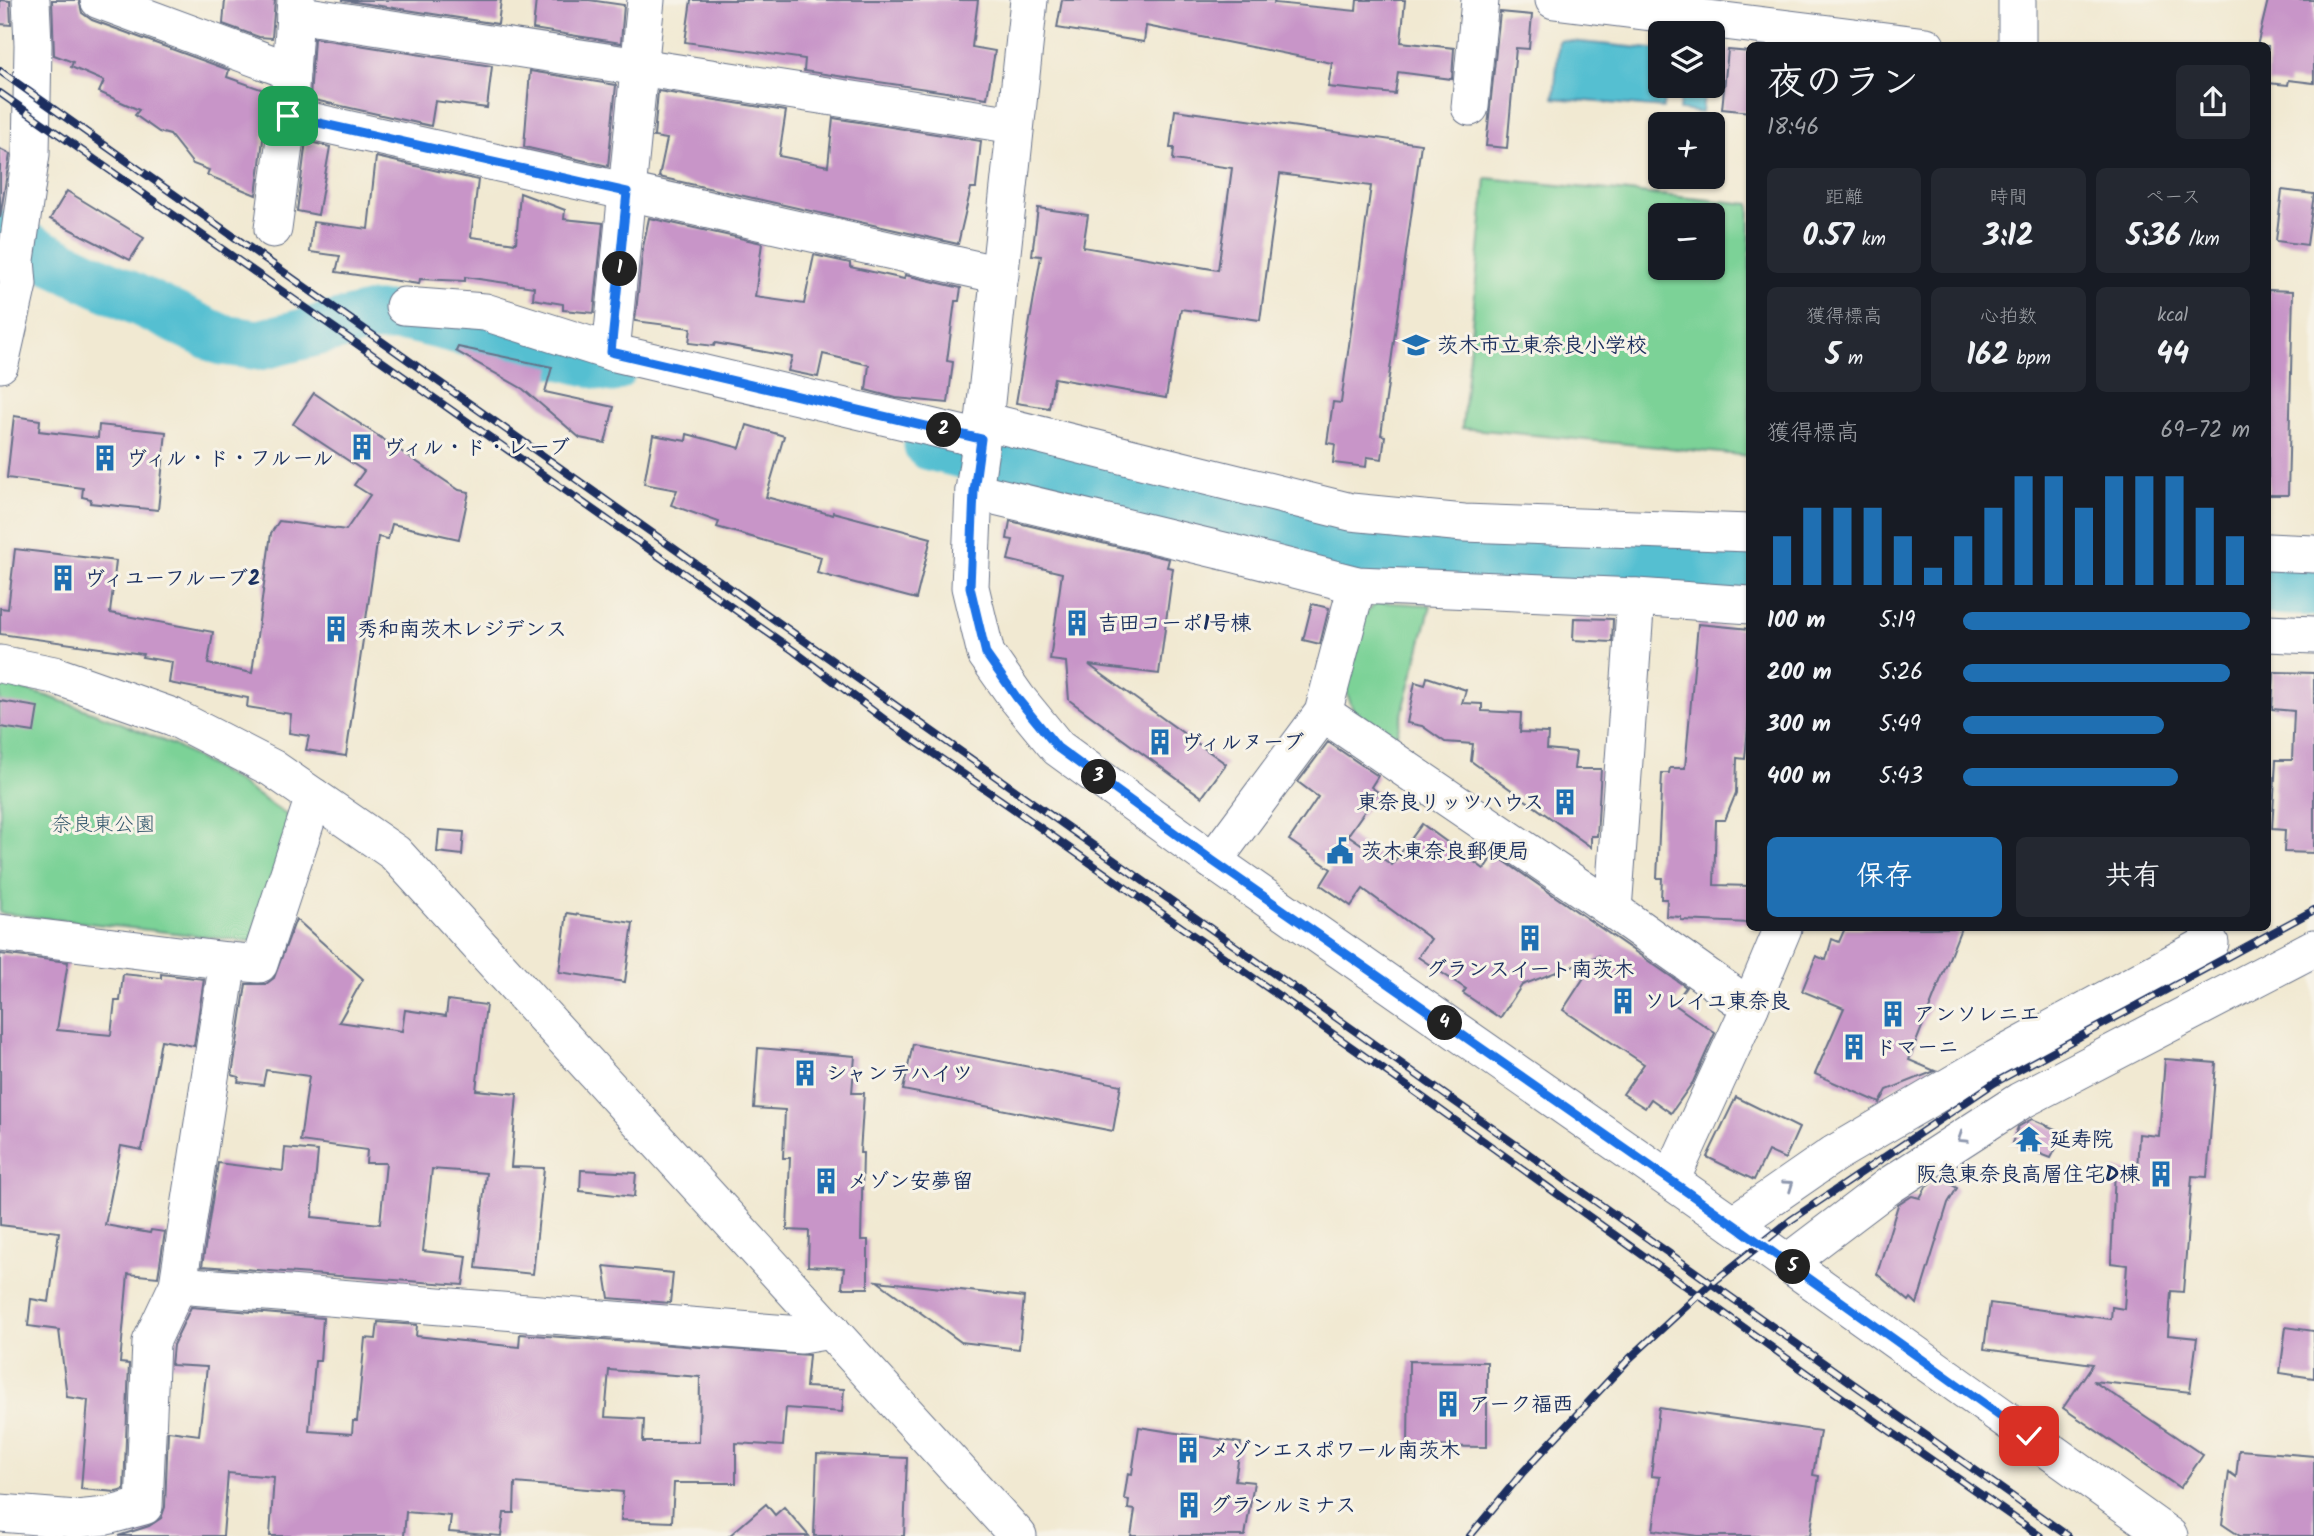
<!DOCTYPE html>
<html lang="ja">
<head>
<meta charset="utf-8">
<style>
  :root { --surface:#171b24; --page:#242831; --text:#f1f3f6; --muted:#9ea1a6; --accent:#1f6fb2 }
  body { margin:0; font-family:Kalam,"Klee One",sans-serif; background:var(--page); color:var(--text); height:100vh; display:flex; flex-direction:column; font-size:26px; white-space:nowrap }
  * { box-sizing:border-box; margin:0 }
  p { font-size:23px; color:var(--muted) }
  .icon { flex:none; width:38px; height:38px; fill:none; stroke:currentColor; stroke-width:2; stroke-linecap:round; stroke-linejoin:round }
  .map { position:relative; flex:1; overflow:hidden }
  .details { position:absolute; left:1746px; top:42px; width:525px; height:889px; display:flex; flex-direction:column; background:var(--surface); border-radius:10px; box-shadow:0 2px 5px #0004 }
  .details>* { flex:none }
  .controls { position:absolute; left:1648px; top:21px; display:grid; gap:14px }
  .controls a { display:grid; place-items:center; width:77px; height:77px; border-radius:10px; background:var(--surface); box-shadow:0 2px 5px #0004; font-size:35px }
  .pin { position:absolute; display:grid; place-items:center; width:60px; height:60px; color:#fff; margin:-30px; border-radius:14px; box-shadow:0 4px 10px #0006 }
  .km { position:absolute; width:35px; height:35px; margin:-18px; border-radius:50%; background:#222; color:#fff; font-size:19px; line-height:35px; text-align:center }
  .round { display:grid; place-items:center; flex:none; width:74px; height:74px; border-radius:10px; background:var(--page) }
  .summary { display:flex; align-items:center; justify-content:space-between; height:119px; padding:0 21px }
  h1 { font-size:38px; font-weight:600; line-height:52px }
  .figures { display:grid; grid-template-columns:repeat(3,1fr); gap:10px; height:119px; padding:7px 21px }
  .figures div { display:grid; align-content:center; border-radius:10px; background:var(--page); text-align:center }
  .figures b { font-size:30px; font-weight:600 }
  .figures small { font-size:19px; font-weight:400 }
  .figures p { font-size:19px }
  .chart { height:196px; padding:14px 21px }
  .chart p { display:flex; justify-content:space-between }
  .chart svg { width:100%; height:126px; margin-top:7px; stroke:var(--accent); stroke-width:6 }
  .action { display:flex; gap:14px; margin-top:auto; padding:14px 21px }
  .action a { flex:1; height:80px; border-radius:10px; background:var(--accent); color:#fff; font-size:28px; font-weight:600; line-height:80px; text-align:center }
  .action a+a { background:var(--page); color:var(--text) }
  ul { padding:0 21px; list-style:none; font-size:23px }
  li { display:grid; grid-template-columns:112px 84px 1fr; align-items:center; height:52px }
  li i { height:18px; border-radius:9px; background:var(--accent) }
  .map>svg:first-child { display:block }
  .green { fill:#7cd297; stroke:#4c807a; stroke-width:2; fill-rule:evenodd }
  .water { fill:#55bfd1; stroke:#387798; stroke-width:2 }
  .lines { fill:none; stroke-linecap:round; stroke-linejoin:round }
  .river { stroke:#55bfd1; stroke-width:51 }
  .building { fill:#c895c8; fill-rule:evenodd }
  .minor-casing { stroke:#667087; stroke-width:39 }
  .minor { stroke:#fff; stroke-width:37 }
  .rail-casing { stroke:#1b2f5e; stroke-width:8 }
  .rail { stroke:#f7f3e8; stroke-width:5; stroke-dasharray:16; stroke-linecap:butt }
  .oneway { stroke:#8d97ae }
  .route-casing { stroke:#fff; stroke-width:14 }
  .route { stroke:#1a73e8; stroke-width:9 }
  .labels { text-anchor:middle; stroke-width:6; stroke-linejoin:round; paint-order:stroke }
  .poi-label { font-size:21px; font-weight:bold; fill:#1b2f5e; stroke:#f7f3e8; text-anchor:start }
  .park-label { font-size:21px; fill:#33586c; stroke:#f7f3e8 }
</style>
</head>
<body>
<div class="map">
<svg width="2314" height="1536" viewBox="0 0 2314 1536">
  <rect width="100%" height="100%" fill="#f7f3e8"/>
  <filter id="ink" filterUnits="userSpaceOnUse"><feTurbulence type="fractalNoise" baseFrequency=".0143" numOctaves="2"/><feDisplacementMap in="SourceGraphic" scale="14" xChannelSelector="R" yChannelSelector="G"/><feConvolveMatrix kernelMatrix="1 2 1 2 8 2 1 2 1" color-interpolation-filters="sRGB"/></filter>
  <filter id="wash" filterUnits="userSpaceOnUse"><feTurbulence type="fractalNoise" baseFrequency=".00686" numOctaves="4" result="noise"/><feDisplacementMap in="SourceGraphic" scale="28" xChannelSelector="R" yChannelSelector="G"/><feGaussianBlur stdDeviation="1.57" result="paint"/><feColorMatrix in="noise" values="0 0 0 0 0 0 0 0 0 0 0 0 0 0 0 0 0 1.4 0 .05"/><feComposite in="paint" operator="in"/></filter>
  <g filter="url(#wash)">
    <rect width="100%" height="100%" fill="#f1e9d2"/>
    <!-- green -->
    <g class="green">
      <path d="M1486 178 1750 204V456L1462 428ZM1661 215H1713V268H1661Z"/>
      <polygon points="1377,602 1431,605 1395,741 1354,712 1345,688 1361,618"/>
      <polygon points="0,683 50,697 114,720 173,745 235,780 293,819 253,942 0,913"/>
    </g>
    <!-- water -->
    <g class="water">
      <polygon points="1559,40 1661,50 1661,86 1665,86 1663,108 1554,98"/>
      <polygon points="1682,86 1705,86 1702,113 1679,110"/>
    </g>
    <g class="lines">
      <!-- river -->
      <g class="river">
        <polyline points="0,235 222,340 259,345 372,317 411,317 612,367"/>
        <polyline points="929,445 1357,550 1460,558 1750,569"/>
        <polyline points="2268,589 2314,591"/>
      </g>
    </g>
    <g id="blocks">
      <!-- building -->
      <g class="building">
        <polygon points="0,0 10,1 11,25 0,24"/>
        <polygon points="52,0 79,0 82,13 92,20 229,70 227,77 269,92 256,195 207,175 209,170 193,164 170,135 159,132 135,115 139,110 99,92 104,81 71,67 73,62 54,55"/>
        <polygon points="225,0 275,0 272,38 259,37 223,24"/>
        <polygon points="342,0 501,0 498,24"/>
        <polygon points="536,0 589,0 624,5 621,43 533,29"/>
        <polygon points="691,0 978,0 972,47 995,51 987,98 804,71 805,59 685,42"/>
        <polygon points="1062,0 1275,0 1274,3 1356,11 1357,0 1405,0 1401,42 1454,48 1452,79 1398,72 1395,94 1328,87 1332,63 1146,26 1144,42 1057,28"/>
        <polygon points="2268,0 2314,0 2314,83 2289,80 2288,85 2268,83 2268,46 2257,46"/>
        <polygon points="1500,12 1532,15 1529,49 1516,48 1507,148 1486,146"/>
        <polygon points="314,38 492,66 487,108 435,101 431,126 310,99"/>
        <polygon points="1728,50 1750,52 1750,112 1722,109"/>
        <polygon points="530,71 616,85 608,166 524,147"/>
        <polygon points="658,91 786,111 779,156 828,166 833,118 981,141 976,188 971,188 958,244 659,177 667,139 654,137"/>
        <polygon points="1175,110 1421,144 1381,435 1385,436 1382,459 1367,457 1366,467 1333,463 1335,444 1327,443 1333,402 1341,403 1371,186 1280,174 1260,320 1181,309 1166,398 1054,378 1049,408 1016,403 1041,256 1032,255 1038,208 1088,215 1083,247 1218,270 1232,168 1173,160 1174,148 1170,148"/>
        <polygon points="306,141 330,147 318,215 297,211"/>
        <polygon points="0,149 10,154 0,218"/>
        <polygon points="376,157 478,180 471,237 516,243 520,193 565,210 564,219 603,223 594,313 563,310 563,304 533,299 534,287 465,277 465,281 420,279 419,284 336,272 340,256 310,252 313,222 368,229"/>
        <polygon points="2282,190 2314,194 2307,245 2276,241"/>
        <polygon points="67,191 144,238 130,260 50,219"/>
        <polygon points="649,218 762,243 755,297 804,304 814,255 850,263 850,267 904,279 905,275 961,288 959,301 955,301 947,361 953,362 948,403 896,398 866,390 869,365 823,354 818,377 788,371 792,357 715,343 714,346 689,343 691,328 635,321 643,247"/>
        <polygon points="2268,290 2293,291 2288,495 2268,495"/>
        <polygon points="458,347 552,367 545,392 614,407 605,443 580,438 523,389 456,351"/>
        <polygon points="314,393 459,490 469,492 459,539 392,524 388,539 378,537 346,756 306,750 309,736 289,733 291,714 247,707 248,698 169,683 172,662 142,657 143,654 0,634 0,608 8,609 15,549 116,561 110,613 213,632 208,664 252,673 271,533 279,521 346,530 370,495 354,485 364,471 293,424"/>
        <polygon points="14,416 40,420 39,431 98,438 99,425 166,432 158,510 90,503 91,499 82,497 83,488 7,478"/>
        <polygon points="747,425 784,436 766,497 833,515 833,512 931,538 916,599 817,573 821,557 717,527 719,522 671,505 677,490 644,484 653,435 686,441 687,434 740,448"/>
        <polygon points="1010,521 1169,559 1167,567 1173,568 1159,674 1089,665 1226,764 1202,797 1069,700 1066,662 1050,660 1062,573 1008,560 1013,540 1007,539"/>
        <polygon points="1312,604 1329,608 1320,644 1303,640"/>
        <polygon points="1574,618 1613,619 1612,642 1573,640"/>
        <polygon points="1698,624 1750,629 1750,707 1745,759 1737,758 1736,793 1725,820 1716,820 1714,885 1750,886 1750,923 1681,920 1681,917 1666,916 1667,899 1661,899 1662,878 1657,878 1662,773 1669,773 1670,768 1685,768"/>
        <polygon points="2274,672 2314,673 2314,853 2284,852 2285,830 2272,829 2276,760 2292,760 2294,711 2272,709"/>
        <polygon points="1427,677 1466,690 1462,703 1482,704 1482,711 1521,713 1520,732 1548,733 1547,749 1576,752 1574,769 1601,769 1597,836 1591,836 1591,847 1471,761 1473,744 1445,742 1422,726 1407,723 1415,682 1425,685"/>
        <polygon points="0,701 38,707 34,732 0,727"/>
        <polygon points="1328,742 1378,776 1371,787 1378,792 1348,835 1392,865 1422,824 1484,869 1494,854 1686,987 1674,1004 1715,1033 1693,1082 1671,1113 1651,1099 1645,1108 1623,1094 1644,1064 1563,1010 1598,956 1522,985 1500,1018 1463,993 1466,989 1418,957 1431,939 1363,889 1351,906 1321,885 1331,869 1289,840 1318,797 1298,782"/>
        <polygon points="439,830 464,832 462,855 437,852"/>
        <polygon points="567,913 633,923 625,982 559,972"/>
        <polygon points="296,919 363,979 339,1022 402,1031 405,1010 446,1016 448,1000 486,1005 476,1090 517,1094 511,1167 544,1168 533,1274 476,1268 486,1173 432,1169 423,1251 467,1256 463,1285 202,1266 218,1163 283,1171 285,1148 318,1151 312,1217 380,1224 386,1163 366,1163 367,1150 300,1141 309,1076 266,1070 263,1085 238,1082 239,1077 232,1075 246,984 266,984 274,978"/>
        <polygon points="1845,928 1961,928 1909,1060 1935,1071 1887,1090 1880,1103 1815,1074 1844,1008 1802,991 1816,956 1826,960 1832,939 1839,942"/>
        <polygon points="0,954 68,962 57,1030 111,1035 115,1001 120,1001 123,974 161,978 161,974 204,979 194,1046 161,1040 142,1150 121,1146 105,1225 150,1233 151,1230 165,1232 158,1277 128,1274 120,1363 129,1364 124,1490 116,1492 81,1489 88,1400 67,1397 59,1330 28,1326 31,1299 49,1302 59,1232 0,1225"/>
        <polygon points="913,1044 1121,1085 1113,1131 903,1090"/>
        <polygon points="758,1048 855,1056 852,1093 864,1093 860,1153 863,1153 861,1240 868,1240 868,1288 842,1288 844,1268 808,1266 809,1231 787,1230 790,1158 783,1158 785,1110 754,1108"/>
        <polygon points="2165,1059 2216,1063 2207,1177 2192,1176 2183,1292 2171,1291 2168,1335 2197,1338 2190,1392 2093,1381 2203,1455 2180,1488 2063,1408 2093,1364 1984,1349 1990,1303 2111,1319 2112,1307 2124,1309 2127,1265 2111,1263 2115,1169 2137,1171 2139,1134 2159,1136"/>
        <polygon points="1736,1097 1799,1128 1785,1159 1768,1151 1754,1180 1707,1157"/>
        <polygon points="2032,1119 2064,1133 2051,1158 2012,1143 2018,1127"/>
        <polygon points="581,1170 636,1173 634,1197 580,1191"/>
        <polygon points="1940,1178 1957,1188 1948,1203 1917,1304 1911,1298 1909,1301 1877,1274 1898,1205 1912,1196 1920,1198 1926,1187"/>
        <polygon points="604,1266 673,1273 670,1303 609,1298"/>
        <polygon points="877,1281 1024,1297 1019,1349 961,1342"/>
        <path d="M191 1307 323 1318 320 1361H315L309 1431 352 1434 353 1421H357L365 1338 376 1339 378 1322 417 1325 416 1336 519 1347 520 1334 809 1355 806 1387 844 1389 842 1412 786 1408 783 1446 736 1443V1483H674L672 1522 621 1520 623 1492 515 1483 514 1513H504L501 1536 449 1532 451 1516 406 1512 404 1536H270L274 1477 228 1473 223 1536H118L149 1526 161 1518 165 1507 168 1431 199 1435 207 1367 171 1365 173 1345ZM609 1370 700 1377 699 1442H643L644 1419 605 1417Z"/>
        <polygon points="2286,1327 2314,1331 2314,1378 2280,1373"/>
        <polygon points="1409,1361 1487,1362 1487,1447 1408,1446"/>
        <polygon points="1659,1408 1820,1431 1813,1475 1819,1476 1810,1536 1698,1536 1653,1530 1660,1477 1651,1476"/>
        <polygon points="1139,1427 1241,1443 1235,1480 1254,1482 1245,1536 1131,1536 1135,1510 1128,1509 1129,1500 1124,1499 1128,1473 1132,1474"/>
        <polygon points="2239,1450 2314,1456 2314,1536 2240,1536 2222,1524 2229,1472 2236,1477"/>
        <polygon points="817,1454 907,1458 904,1536 814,1536"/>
        <polygon points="766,1504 775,1515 784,1507 809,1536 729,1536"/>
      </g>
    </g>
  </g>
  <g filter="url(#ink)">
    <use href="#blocks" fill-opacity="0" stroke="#667087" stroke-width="2"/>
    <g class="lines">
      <!-- minor casing -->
      <g class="minor-casing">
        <g id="minor">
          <polyline points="99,0 291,71"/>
          <polyline points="1029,0 984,421 974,491 970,587 986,654 1017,698 1058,748 1213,861 1733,1224 2169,1536"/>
          <polyline points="1554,0 1926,46"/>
          <polyline points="295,14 1015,125"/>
          <polyline points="2017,46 2017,0"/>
          <polyline points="1470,107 1480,0"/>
          <polyline points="288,116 1000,275"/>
          <polyline points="273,229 288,116 296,0"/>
          <polyline points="404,306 485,312 611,352 981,439"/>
          <polyline points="611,352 646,0"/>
          <polyline points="0,364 18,284 16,260 31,154 33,45 31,0"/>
          <polyline points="984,421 1351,512 1464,523 1750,533"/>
          <polyline points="974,491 1236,554 1357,585 1636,597 1750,605"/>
          <polyline points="2268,552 2314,554"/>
          <polyline points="2268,633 2314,635"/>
          <polyline points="0,664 54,675 173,717 272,768 395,853 1018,1536"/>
          <polyline points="1323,713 1613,910 1750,1007"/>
          <polyline points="1213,861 1323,713 1357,585"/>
          <polyline points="1613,910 1636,597"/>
          <polyline points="0,933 228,961 178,1285 151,1342 144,1506 107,1516 76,1519 0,1513"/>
          <polyline points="228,961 259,964 314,797"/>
          <polyline points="1671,1180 1750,1007 1783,928"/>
          <polyline points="1733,1224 1834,1154 1996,1059 2210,943"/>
          <polyline points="1787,1263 1890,1185 2020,1101 2314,948"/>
          <polyline points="178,1285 801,1335 831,1330"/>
        </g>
      </g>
      <!-- minor -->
      <use href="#minor" class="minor"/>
      <!-- rail casing -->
      <g class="rail-casing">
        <g id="rail">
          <polyline points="0,71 2068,1536"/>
          <polyline points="0,93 794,651 889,723 1011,807 1411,1089 1810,1375 2040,1536"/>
          <polyline points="1470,1536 1523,1472 1630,1358 1706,1288 1791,1220 1994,1083 2314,910"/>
        </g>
      </g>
      <!-- rail -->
      <use href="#rail" class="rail"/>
    </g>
    <!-- one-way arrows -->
    <defs><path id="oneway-chevron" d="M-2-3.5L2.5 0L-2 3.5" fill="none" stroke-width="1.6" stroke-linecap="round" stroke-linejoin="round" transform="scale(1.75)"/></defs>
    <g class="oneway">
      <use href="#oneway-chevron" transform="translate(1962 1138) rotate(147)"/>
      <use href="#oneway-chevron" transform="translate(1789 1185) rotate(-35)"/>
    </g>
  </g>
  <g class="lines" filter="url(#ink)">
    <!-- route casing -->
    <g class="route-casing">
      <polyline id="route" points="288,116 627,192 611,352 981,439 974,491 970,587 986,654 1017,698 1058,748 1213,861 1733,1224 2029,1436"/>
    </g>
    <!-- route -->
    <use href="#route" class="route"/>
  </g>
  <!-- icons -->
  <defs>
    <g id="school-bare" transform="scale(2.1)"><path d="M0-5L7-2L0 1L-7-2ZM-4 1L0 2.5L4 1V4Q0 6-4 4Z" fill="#1f6fb2" stroke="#f7f3e8" stroke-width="2.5" paint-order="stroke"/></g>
    <g id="building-bare" transform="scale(2.1)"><path d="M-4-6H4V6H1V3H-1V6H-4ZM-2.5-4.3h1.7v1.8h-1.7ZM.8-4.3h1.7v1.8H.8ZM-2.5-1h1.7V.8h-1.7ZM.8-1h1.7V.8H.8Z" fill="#1f6fb2" stroke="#f7f3e8" stroke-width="2.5" paint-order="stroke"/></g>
    <g id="civic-bare" transform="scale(2.1)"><path d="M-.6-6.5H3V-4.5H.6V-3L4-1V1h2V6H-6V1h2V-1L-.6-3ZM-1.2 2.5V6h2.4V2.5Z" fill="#1f6fb2" stroke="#f7f3e8" stroke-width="2.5" paint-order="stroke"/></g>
    <g id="temple-bare" transform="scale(2.1)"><path d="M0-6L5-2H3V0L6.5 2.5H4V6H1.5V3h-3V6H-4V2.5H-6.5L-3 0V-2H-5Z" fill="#1f6fb2" stroke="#f7f3e8" stroke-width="2.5" paint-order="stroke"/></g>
  </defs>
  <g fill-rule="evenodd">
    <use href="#school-bare" x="1416" y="345"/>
    <use href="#building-bare" x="362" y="447"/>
    <use href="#building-bare" x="105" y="458"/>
    <use href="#building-bare" x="63" y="578"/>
    <use href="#building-bare" x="1077" y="623"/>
    <use href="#building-bare" x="336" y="629"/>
    <use href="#building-bare" x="1160" y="742"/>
    <use href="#building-bare" x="1565" y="802"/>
    <use href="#civic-bare" x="1340" y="851"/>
    <use href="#building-bare" x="1530" y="938"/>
    <use href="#building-bare" x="1623" y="1001"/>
    <use href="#building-bare" x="1893" y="1014"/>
    <use href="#building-bare" x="1854" y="1047"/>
    <use href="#building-bare" x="805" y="1073"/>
    <use href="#temple-bare" x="2029" y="1139"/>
    <use href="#building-bare" x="2161" y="1174"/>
    <use href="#building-bare" x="826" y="1181"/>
    <use href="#building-bare" x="1448" y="1404"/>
    <use href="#building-bare" x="1188" y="1450"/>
    <use href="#building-bare" x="1189" y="1505"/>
  </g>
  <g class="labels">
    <!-- poi labels -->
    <g class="poi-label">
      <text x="1437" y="352">茨木市立東奈良小学校</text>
      <text x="383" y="454">ヴィル・ド・レーブ</text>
      <text x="126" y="465">ヴィル・ド・フルール</text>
      <text x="84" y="585">ヴィユーフルーブ2</text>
      <text x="1098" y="630">吉田コーポ1号棟</text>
      <text x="357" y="636">秀和南茨木レジデンス</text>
      <text x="1181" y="749">ヴィルヌーブ</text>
      <text x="1544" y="809" text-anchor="end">東奈良リッツハウス</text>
      <text x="1361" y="858">茨木東奈良郵便局</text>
      <text x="1530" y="976" text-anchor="middle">グランスイート南茨木</text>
      <text x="1644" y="1008">ソレイユ東奈良</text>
      <text x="1914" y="1021">アンソレニエ</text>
      <text x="1875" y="1054">ドマーニ</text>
      <text x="826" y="1080">シャンテハイツ</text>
      <text x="2050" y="1146">延寿院</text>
      <text x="2140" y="1181" text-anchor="end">阪急東奈良高層住宅D棟</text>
      <text x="847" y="1188">メゾン安夢留</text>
      <text x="1469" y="1411">アーク福西</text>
      <text x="1209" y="1457">メゾンエスポワール南茨木</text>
      <text x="1210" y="1512">グランルミナス</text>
    </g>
    <!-- park labels -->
    <g class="park-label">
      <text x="103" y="831">奈良東公園</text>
    </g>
  </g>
</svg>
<div class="controls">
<a><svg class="icon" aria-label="layers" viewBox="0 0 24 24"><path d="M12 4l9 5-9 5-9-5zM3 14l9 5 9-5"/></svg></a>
<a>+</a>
<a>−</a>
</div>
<div class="pin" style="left:288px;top:116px;background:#1e9e55"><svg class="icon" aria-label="arrive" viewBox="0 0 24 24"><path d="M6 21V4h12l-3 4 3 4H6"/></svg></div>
<div class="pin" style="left:2029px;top:1436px;background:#d93025"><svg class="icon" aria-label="check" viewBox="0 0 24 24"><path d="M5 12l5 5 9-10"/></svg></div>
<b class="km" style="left:620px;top:269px">1</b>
<b class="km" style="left:944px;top:430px">2</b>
<b class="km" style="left:1099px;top:777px">3</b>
<b class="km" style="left:1445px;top:1023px">4</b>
<b class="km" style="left:1793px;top:1267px">5</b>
<section class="details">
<div class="summary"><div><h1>夜のラン</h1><p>18:46</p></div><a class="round"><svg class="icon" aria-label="share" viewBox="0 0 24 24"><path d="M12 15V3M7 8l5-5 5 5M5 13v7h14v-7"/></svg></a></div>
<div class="figures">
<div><p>距離</p><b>0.57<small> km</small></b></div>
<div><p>時間</p><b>3:12</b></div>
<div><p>ペース</p><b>5:36<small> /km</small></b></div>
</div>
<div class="figures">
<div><p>獲得標高</p><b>5<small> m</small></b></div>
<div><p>心拍数</p><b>162<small> bpm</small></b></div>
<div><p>kcal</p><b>44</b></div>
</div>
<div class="chart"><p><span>獲得標高</span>69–72 m</p>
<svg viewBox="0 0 160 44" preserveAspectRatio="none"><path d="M5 44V27M15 44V17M25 44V17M35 44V17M45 44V27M55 44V38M65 44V27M75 44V17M85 44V6M95 44V6M105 44V17M115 44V6M125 44V6M135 44V6M145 44V17M155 44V27"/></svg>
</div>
<ul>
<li><b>100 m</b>5:19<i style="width:100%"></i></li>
<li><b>200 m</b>5:26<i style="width:93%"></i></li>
<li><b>300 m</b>5:49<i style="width:70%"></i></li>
<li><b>400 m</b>5:43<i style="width:75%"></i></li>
</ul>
<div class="action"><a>保存</a><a>共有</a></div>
</section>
</div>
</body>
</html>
